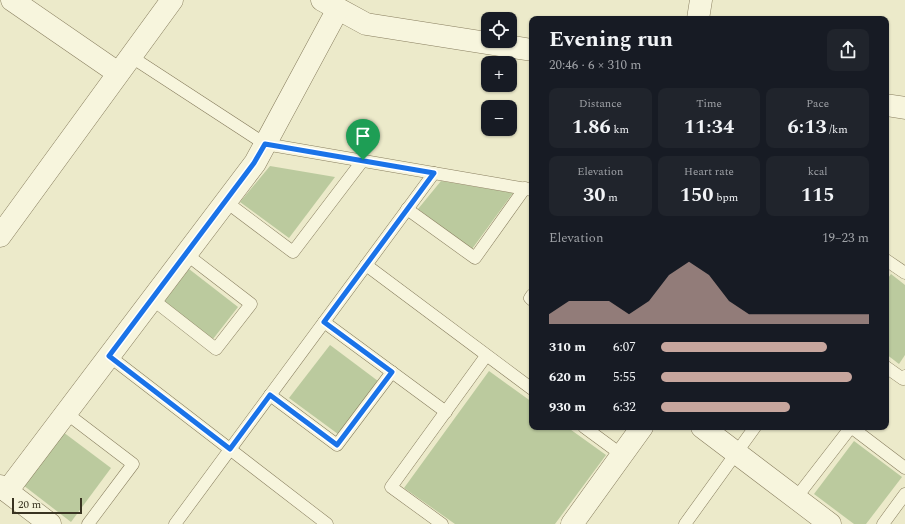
<!DOCTYPE html>
<html lang="en">
<head>
<meta charset="utf-8">
<style>
  :root { --surface:#171b24; --page:#20242c; --text:#f1f3f6; --muted:#9ea1a6; --accent:#c7a69e }
  body { margin:0; font-family:Spectral,serif; background:var(--page); color:var(--text); height:100vh; display:flex; flex-direction:column; font-size:15px; white-space:nowrap }
  * { box-sizing:border-box; margin:0 }
  p { font-size:13px; color:var(--muted) }
  .icon { flex:none; width:22px; height:22px; fill:none; stroke:currentColor; stroke-width:2; stroke-linecap:round; stroke-linejoin:round }
  .map { position:relative; flex:1; overflow:hidden }
  .side { position:absolute; left:529px; top:16px; width:360px; height:414px; display:flex; flex-direction:column; background:var(--surface); border-radius:8px; box-shadow:0 1px 3px #0004 }
  .side>* { flex:none }
  .controls { position:absolute; left:481px; top:12px; display:grid; gap:8px }
  .controls a { display:grid; place-items:center; width:36px; height:36px; border-radius:8px; background:var(--surface); box-shadow:0 1px 3px #0004; font-size:20px }
  .scale { position:absolute; left:12px; bottom:10px; width:70px; box-sizing:border-box; padding-left:4px; border:2px solid #393321; border-top:0; font-size:11px; line-height:14px; white-space:nowrap; color:#393321; -webkit-text-stroke:3px #f4f3d9; paint-order:stroke }
  .pin { position:absolute; display:grid; place-items:center; width:34px; height:34px; color:#fff; margin:-41px -17px; border-radius:50% 50% 50% 0; rotate:-45deg; box-shadow:0 0 4px #0007 }
  .pin .icon { rotate:45deg }
  .round { display:grid; place-items:center; flex:none; width:42px; height:42px; border-radius:8px; background:var(--page) }
  .head { display:flex; align-items:center; justify-content:space-between; height:68px; padding:0 20px }
  h1 { font-size:22px; font-weight:700; line-height:30px }
  .metrics { display:grid; grid-template-columns:repeat(3,1fr); gap:6px; height:68px; padding:4px 20px }
  .metrics div { display:grid; align-content:center; border-radius:8px; background:var(--page); text-align:center }
  .metrics b { font-size:20px; font-weight:700 }
  .metrics small { font-size:11px; font-weight:400 }
  .metrics p { font-size:11px }
  .chart { height:112px; padding:8px 20px }
  .chart p { display:flex; justify-content:space-between }
  .chart svg { width:100%; height:72px; margin-top:4px; fill:var(--accent); opacity:.7 }
  ul { padding:0 20px; list-style:none; font-size:13px }
  li { display:grid; grid-template-columns:64px 48px 1fr; align-items:center; height:30px }
  li i { height:10px; border-radius:5px; background:var(--accent) }
  .map>svg:first-child { display:block }
  .green { fill:#bbca9e }
  .lines { fill:none; stroke-linecap:round; stroke-linejoin:round }
  .service-casing { stroke:#887e5f; stroke-width:13 }
  .minor-casing { stroke:#887e5f; stroke-width:23 }
  .tertiary-casing { stroke:#887e5f; stroke-width:23 }
  .service { stroke:#f7f5dd; stroke-width:12 }
  .minor { stroke:#f7f5dd; stroke-width:22 }
  .tertiary { stroke:#f7f5dd; stroke-width:22 }
  .route-casing { stroke:#fff; stroke-width:8 }
  .route { stroke:#1a73e8; stroke-width:5 }
</style>
</head>
<body>
<div class="map">
<svg width="905" height="524" viewBox="0 0 905 524">
  <rect width="100%" height="100%" fill="#eceaca"/>
  <!-- green -->
  <g class="green">
    <polygon points="270,166 335,177 289,238 240,202"/>
    <polygon points="441,181 513,193 472,249 418,209"/>
    <polygon points="189,269 238,307 213,339 164,302"/>
    <polygon points="891,274 905,285 905,355 899,364 886,354 886,281"/>
    <polygon points="330,345 378,381 338,434 289,398"/>
    <polygon points="489,371 532,402 532,427 567,427 606,455 555,524 455,524 404,488"/>
    <polygon points="63,432 111,468 71,522 23,485"/>
    <polygon points="854,441 902,477 866,524 854,524 814,494"/>
  </g>
  <g class="lines">
    <!-- service casing -->
    <g class="service-casing">
      <g id="service">
        <polyline points="130,56 265,144 532,190"/>
        <polyline points="225,201 293,252 363,160"/>
        <polyline points="407,209 475,258 525,188"/>
        <polyline points="886,260 905,273"/>
        <polyline points="366,265 532,389"/>
        <polyline points="532,295 530,298 532,300"/>
        <polyline points="152,299 216,349 251,304 186,254"/>
        <polyline points="324,322 446,412"/>
        <polyline points="109,356 327,524"/>
        <polyline points="886,367 903,379 905,376"/>
        <polyline points="270,395 337,445 392,372"/>
        <polyline points="66,413 133,464 88,524"/>
        <polyline points="584,427 622,455"/>
        <polyline points="851,427 905,468"/>
        <polyline points="796,498 851,427"/>
        <polyline points="175,524 434,173"/>
        <polyline points="442,524 391,487 486,356"/>
        <polyline points="685,524 755,427"/>
        <polyline points="883,524 905,494"/>
      </g>
    </g>
    <!-- minor casing -->
    <g class="minor-casing">
      <g id="minor">
        <polyline points="12,0 118,73"/>
        <polyline points="322,0 366,24 532,50"/>
        <polyline points="698,19 701,0"/>
        <polyline points="886,105 905,108"/>
        <polyline points="702,427 830,524"/>
        <polyline points="0,486 50,524"/>
        <polyline points="7,491 255,163 338,9"/>
        <polyline points="572,524 642,427"/>
      </g>
    </g>
    <!-- tertiary casing -->
    <g class="tertiary-casing">
      <polyline id="tertiary" points="0,236 172,0"/>
    </g>
    <!-- service -->
    <use href="#service" class="service"/>
    <!-- minor -->
    <use href="#minor" class="minor"/>
    <!-- tertiary -->
    <use href="#tertiary" class="tertiary"/>
  </g>
  <g class="lines">
    <!-- route casing -->
    <g class="route-casing">
      <polygon id="route" points="265,144 434,173 324,322 392,372 337,445 270,395 230,449 109,356 254,163"/>
    </g>
    <!-- route -->
    <use href="#route" class="route"/>
  </g>
</svg>
<div class="controls">
<a><svg class="icon" aria-label="locate" viewBox="0 0 24 24"><circle cx="12" cy="12" r="6"/><path d="M12 2v4M12 18v4M2 12h4M18 12h4"/></svg></a>
<a>+</a>
<a>−</a>
</div>
<div class="scale">20 m</div>
<div class="pin" style="left:363px;top:160px;background:#1e9e55"><svg class="icon" aria-label="arrive" viewBox="0 0 24 24"><path d="M6 21V4h12l-3 4 3 4H6"/></svg></div>
<section class="side">
<div class="head"><div><h1>Evening run</h1><p>20:46 · 6 × 310 m</p></div><a class="round"><svg class="icon" aria-label="share" viewBox="0 0 24 24"><path d="M12 15V3M7 8l5-5 5 5M5 13v7h14v-7"/></svg></a></div>
<div class="metrics">
<div><p>Distance</p><b>1.86<small> km</small></b></div>
<div><p>Time</p><b>11:34</b></div>
<div><p>Pace</p><b>6:13<small> /km</small></b></div>
</div>
<div class="metrics">
<div><p>Elevation</p><b>30<small> m</small></b></div>
<div><p>Heart rate</p><b>150<small> bpm</small></b></div>
<div><p>kcal</p><b>115</b></div>
</div>
<div class="chart"><p><span>Elevation</span>19–23 m</p>
<svg viewBox="0 0 160 44" preserveAspectRatio="none"><path d="M0 44V38L10 30L20 30L30 30L40 38L50 30L60 14L70 6L80 14L90 30L100 38L110 38L120 38L130 38L140 38L150 38L160 38V44z"/></svg>
</div>
<ul>
<li><b>310 m</b>6:07<i style="width:80%"></i></li>
<li><b>620 m</b>5:55<i style="width:92%"></i></li>
<li><b>930 m</b>6:32<i style="width:62%"></i></li>
</ul>
</section>
</div>
</body>
</html>
